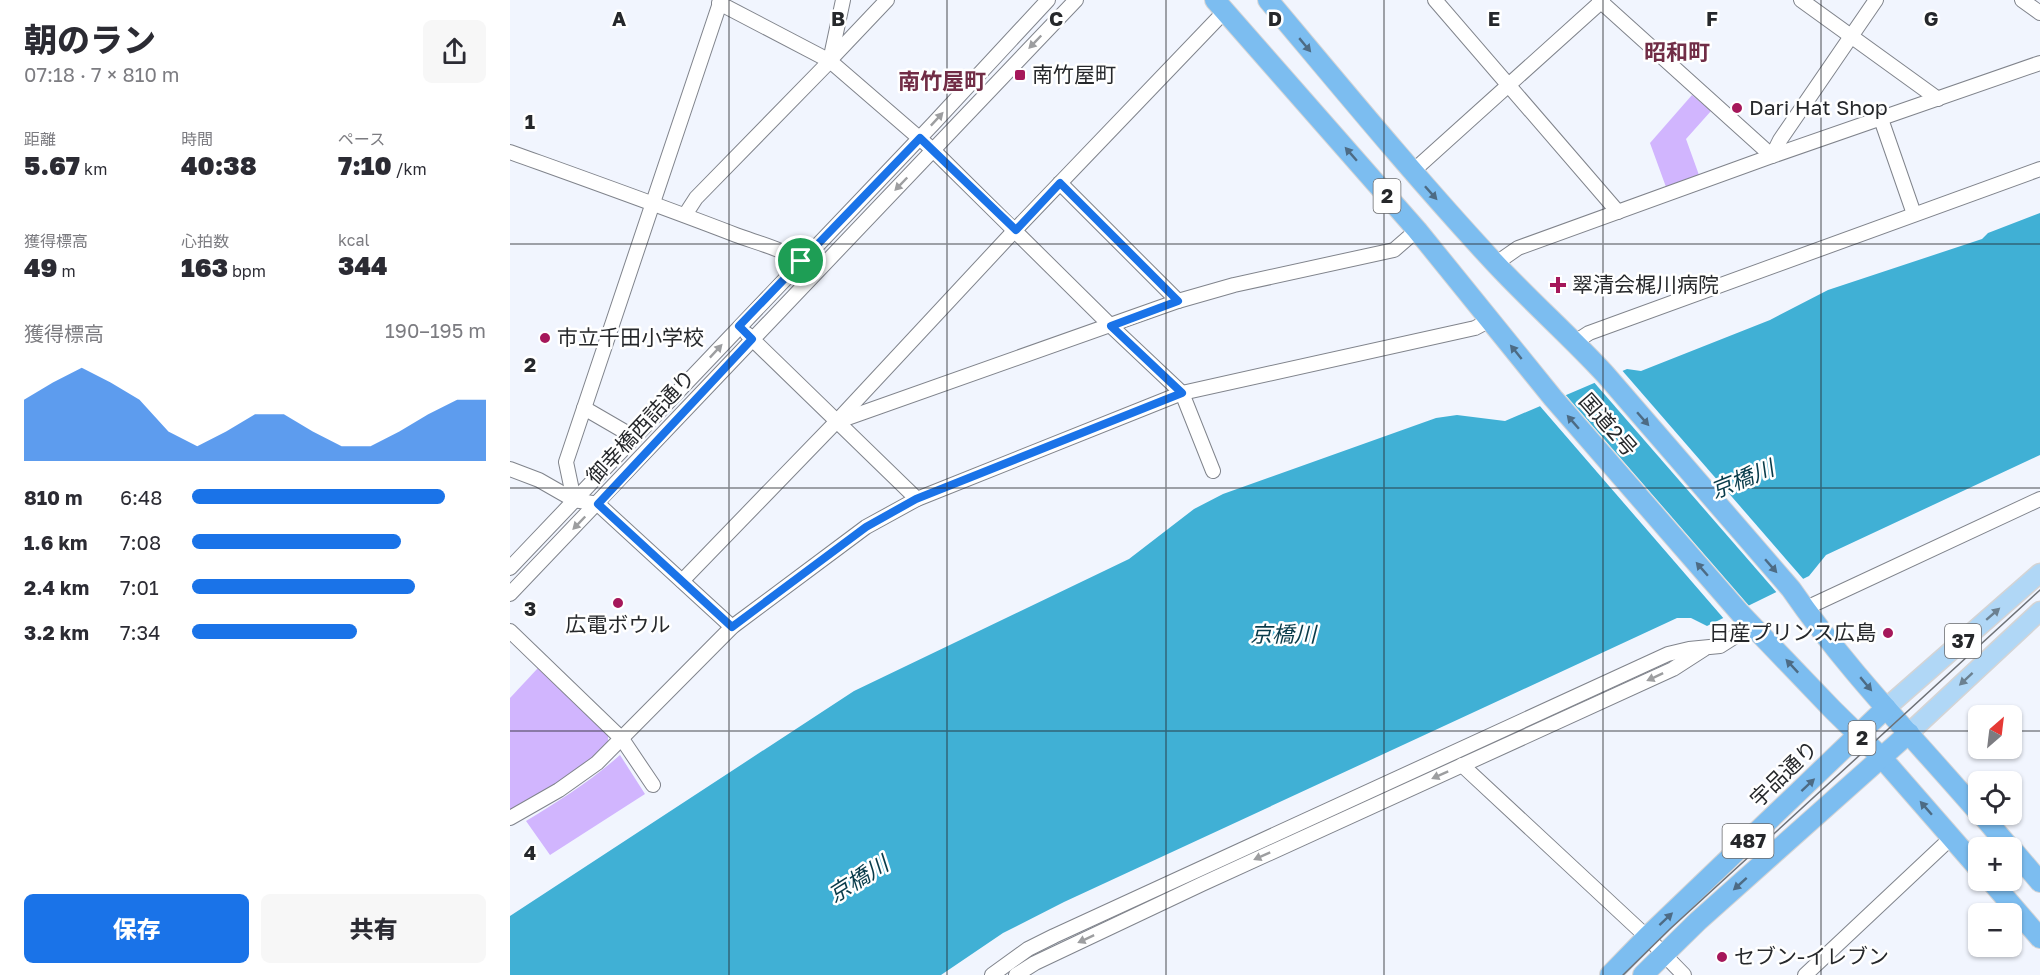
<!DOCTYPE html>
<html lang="ja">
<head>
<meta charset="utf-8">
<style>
  :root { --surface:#fff; --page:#f7f7f7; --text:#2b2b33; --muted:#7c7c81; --accent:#1a73e8 }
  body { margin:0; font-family:"Golos Text","Noto Sans JP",sans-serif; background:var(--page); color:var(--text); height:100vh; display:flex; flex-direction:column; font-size:22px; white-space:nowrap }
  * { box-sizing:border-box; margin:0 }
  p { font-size:20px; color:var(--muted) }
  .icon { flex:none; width:33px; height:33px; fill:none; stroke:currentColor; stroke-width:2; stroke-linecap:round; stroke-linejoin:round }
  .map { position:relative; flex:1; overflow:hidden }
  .details { display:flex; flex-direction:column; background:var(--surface); width:510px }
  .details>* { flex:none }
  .needle { width:39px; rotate:28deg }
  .buttons { position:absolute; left:1458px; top:705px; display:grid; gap:12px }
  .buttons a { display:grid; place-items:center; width:54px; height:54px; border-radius:9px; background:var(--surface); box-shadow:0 2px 4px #0004; font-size:30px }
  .pin { position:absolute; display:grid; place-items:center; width:51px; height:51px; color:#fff; margin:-26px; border:3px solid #fff; border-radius:50%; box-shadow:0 2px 6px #0007 }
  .round { display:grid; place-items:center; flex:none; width:63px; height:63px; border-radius:9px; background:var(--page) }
  .headline { display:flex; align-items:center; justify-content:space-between; height:102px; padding:0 24px }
  h1 { font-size:33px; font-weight:800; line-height:45px }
  .stats { display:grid; grid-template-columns:repeat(3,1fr); gap:9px; height:102px; padding:6px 24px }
  .stats div { display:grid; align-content:center }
  .stats b { font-size:26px; font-weight:800 }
  .stats small { font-size:16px; font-weight:400 }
  .stats p { font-size:16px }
  .chart { height:168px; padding:12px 24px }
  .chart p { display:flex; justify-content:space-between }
  .chart svg { width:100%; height:108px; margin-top:6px; fill:var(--accent); opacity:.7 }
  .button { display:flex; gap:12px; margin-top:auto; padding:12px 24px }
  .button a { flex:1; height:69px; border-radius:9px; background:var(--accent); color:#fff; font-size:24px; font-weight:800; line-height:69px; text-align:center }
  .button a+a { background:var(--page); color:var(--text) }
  ul { padding:0 24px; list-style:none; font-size:20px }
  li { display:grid; grid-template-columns:96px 72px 1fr; align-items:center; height:45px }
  li i { height:15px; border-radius:8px; background:var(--accent) }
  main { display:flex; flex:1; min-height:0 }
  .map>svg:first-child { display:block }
  .green { fill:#d1b5fe }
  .water { fill:#40b0d5 }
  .pier { fill:#f1f5fe }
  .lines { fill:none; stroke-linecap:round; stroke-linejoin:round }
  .minor-casing { stroke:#80848c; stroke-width:16 }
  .major-casing { stroke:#d4d4d5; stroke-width:21 }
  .highway-casing { stroke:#d4d4d5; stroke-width:22 }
  .minor { stroke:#fff; stroke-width:14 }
  .major { stroke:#b0d7f6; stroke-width:18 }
  .highway { stroke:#7cbdf0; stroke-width:20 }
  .tram { stroke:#6e7176; stroke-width:1.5 }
  .oneway { fill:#9d9ea0 }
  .oneway2 { fill:#4d6b84 }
  .oneway3 { fill:#6b8090 }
  .route-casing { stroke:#fff; stroke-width:12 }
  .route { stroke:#1a73e8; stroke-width:8 }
  .grid { fill:none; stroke:#26282b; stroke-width:1.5; stroke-opacity:0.55 }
  .poi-dot { fill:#a5175a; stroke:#fff; stroke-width:2 }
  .labels { text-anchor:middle; stroke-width:5; stroke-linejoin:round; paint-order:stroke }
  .shield { fill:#fff; stroke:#67686b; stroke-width:1.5 }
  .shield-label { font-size:20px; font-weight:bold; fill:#26282b }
  .poi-label { font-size:21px; fill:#26282b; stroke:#fff; text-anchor:start }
  .street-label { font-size:21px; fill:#26282b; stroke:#fff }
  .neighbourhood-label { font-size:22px; font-weight:bold; fill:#712d46; stroke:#fff }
  .water-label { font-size:22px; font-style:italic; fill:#083b4a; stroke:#fff }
  .grid-label { font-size:20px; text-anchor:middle; font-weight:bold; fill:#26282b; stroke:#fff; stroke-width:5; stroke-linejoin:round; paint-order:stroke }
</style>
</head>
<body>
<main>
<section class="details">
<div class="headline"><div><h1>朝のラン</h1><p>07:18 · 7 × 810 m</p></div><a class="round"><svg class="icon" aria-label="share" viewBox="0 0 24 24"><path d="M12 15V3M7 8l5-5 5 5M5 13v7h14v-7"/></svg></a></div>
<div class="stats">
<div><p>距離</p><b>5.67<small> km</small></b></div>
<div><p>時間</p><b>40:38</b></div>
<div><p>ペース</p><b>7:10<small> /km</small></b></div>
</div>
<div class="stats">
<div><p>獲得標高</p><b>49<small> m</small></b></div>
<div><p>心拍数</p><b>163<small> bpm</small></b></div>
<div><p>kcal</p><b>344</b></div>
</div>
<div class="chart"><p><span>獲得標高</span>190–195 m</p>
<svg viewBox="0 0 160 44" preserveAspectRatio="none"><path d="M0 44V19L10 12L20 6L30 12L40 19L50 32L60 38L70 32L80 25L90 25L100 32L110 38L120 38L130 32L140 25L150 19L160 19V44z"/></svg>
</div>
<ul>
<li><b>810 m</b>6:48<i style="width:86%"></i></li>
<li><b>1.6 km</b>7:08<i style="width:71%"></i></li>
<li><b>2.4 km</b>7:01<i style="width:76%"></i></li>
<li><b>3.2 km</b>7:34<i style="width:56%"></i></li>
</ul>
<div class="button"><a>保存</a><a>共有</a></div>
</section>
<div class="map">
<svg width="1530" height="975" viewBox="0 0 1530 975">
  <rect width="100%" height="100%" fill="#f1f5fe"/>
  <!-- green -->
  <g class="green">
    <polygon points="1182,95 1201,111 1176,139 1189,175 1156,187 1140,143"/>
    <polygon points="28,668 98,736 98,744 74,766 0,812 0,698"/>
    <path d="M110 755 135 794 40 855 16 821C49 801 81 781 110 755Z"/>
  </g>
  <!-- water -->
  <polygon class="water" points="1530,213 1530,455 1316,555 1299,576 1197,626 1181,618 1167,618 554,902 493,933 431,975 0,975 0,916 344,691 619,559 684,509 713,494 926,418 947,415 995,421 1117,369 1131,371 1260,320 1318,290 1472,239 1478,233"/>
  <!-- pier -->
  <g class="pier">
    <polygon points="1110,368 1295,581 1268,594 1082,380"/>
    <polygon points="1054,393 1241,608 1215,620 1029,405"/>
  </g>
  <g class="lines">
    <!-- minor casing -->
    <g class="minor-casing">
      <g id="minor">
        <polyline points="925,0 1108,212"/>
        <polyline points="1089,0 1262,156 1270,140 1366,0"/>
        <polyline points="1291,0 1428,99"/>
        <polyline points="1512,0 1530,13"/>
        <polyline points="209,3 320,61 423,150 601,326 672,393 703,471"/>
        <polyline points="321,59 377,0"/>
        <polyline points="1371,119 1404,214"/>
        <path d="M0 152C75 179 151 206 226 235 247 243 281 251 297 267"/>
        <polyline points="902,172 1093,0"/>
        <polyline points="550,183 668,301"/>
        <polyline points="175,215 186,198 320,61 333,0"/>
        <polyline points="985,264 1008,248 1262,156 1530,63"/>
        <polyline points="237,334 407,499"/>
        <polyline points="1065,342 1079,333 1530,169"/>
        <polyline points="74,408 124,437"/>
        <polyline points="329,421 668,301 724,285 884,250 907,230"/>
        <polyline points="0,469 29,480 64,500 88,504 222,627"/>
        <polyline points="64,500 56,462 211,0"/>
        <polyline points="0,568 423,124 538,0"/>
        <polyline points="172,581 327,421 505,230 715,11"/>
        <polyline points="0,594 566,0"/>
        <polyline points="1294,609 1530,499"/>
        <polyline points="0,631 112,739 143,785"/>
        <polyline points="952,765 1137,937 1174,975"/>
        <polyline points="0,818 49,790 87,763 222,627 356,527 407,499 672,393 965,328 980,320"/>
        <polyline points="482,975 518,949 544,936 1158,654 1179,649 1210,646 1243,625"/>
        <polyline points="506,975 525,963 692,884 1163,669 1194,649"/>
        <polyline points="1295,975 1442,837"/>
      </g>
    </g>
    <!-- major casing -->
    <g class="major-casing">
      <g id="major">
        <polyline points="1376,708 1530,573"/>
        <polyline points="1399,733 1530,611"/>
      </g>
    </g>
    <!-- highway casing -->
    <g class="highway-casing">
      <g id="highway">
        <polyline points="705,0 907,230 1043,398 1230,613 1323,710 1372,758 1468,868"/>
        <path d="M758 0C832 88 905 177 983 261 1019 300 1059 335 1095 374L1281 589C1336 669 1405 739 1468 812"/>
        <polyline points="1471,814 1500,848"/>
        <polyline points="1502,849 1530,882"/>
        <polyline points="1480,880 1530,938"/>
        <polyline points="1100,975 1137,937 1376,708"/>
        <polyline points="1133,975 1188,921 1399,733"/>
      </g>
    </g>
    <!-- minor -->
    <use href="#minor" class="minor"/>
    <!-- major -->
    <use href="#major" class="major"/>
    <!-- highway -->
    <use href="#highway" class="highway"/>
    <!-- tram -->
    <polyline class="tram" points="1113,975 1161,928 1530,590"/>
  </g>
  <!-- one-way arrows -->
  <defs><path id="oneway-solid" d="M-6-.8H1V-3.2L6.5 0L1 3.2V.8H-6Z" transform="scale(1.5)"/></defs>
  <g class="oneway">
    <use href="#oneway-solid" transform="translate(525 42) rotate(134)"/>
    <use href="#oneway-solid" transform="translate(427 119) rotate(-47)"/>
    <use href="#oneway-solid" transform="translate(391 184) rotate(134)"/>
    <use href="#oneway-solid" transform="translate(206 351) rotate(-47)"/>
    <use href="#oneway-solid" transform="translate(69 523) rotate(134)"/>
    <use href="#oneway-solid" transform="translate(1145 677) rotate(155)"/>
    <use href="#oneway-solid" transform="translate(930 775) rotate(156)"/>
    <use href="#oneway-solid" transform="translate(752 856) rotate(156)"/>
    <use href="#oneway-solid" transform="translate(576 939) rotate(155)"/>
  </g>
  <g class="oneway2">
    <use href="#oneway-solid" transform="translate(795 45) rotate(50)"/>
    <use href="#oneway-solid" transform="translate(841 154) rotate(-131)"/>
    <use href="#oneway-solid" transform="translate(921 193) rotate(48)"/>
    <use href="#oneway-solid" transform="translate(1006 352) rotate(-129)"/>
    <use href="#oneway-solid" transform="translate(1133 419) rotate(49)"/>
    <use href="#oneway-solid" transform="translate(1063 422) rotate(-131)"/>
    <use href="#oneway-solid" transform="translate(1261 566) rotate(49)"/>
    <use href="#oneway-solid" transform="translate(1192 569) rotate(-131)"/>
    <use href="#oneway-solid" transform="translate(1282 666) rotate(-133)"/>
    <use href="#oneway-solid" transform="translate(1356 684) rotate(50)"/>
    <use href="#oneway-solid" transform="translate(1298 785) rotate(-43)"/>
    <use href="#oneway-solid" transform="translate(1416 808) rotate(-131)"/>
    <use href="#oneway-solid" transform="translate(1230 884) rotate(138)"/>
    <use href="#oneway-solid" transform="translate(1156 919) rotate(-43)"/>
  </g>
  <g class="oneway3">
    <use href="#oneway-solid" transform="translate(1483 614) rotate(-41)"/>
    <use href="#oneway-solid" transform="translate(1456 679) rotate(137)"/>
  </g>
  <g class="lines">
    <!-- route casing -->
    <g class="route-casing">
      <polygon id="route" points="410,138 506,230 550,183 668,301 601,326 672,393 406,499 356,527 222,627 88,504 242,339 229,326"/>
    </g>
    <!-- route -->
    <use href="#route" class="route"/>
  </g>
  <!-- grid -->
  <path class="grid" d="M219 0V975M437 0V975M656 0V975M874 0V975M1093 0V975M1311 0V975M0 244H1530M0 488H1530M0 731H1468M1502 731H1530"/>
  <!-- markers -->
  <g class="poi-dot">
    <rect x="504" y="69" width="12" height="12" rx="3"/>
    <circle cx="1227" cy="108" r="6"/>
    <path d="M1045 276h6v6h6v6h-6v6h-6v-6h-6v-6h6z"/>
    <circle cx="35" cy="338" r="6"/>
    <circle cx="108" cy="603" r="6"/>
    <circle cx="1378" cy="633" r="6"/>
    <circle cx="1212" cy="957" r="6"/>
  </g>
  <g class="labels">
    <!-- shield labels -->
    <g class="shield">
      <rect x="863.5" y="179" width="27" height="34" rx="4.5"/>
      <rect x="1435" y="624" width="36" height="34" rx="4.5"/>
      <rect x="1338.5" y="721" width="27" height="34" rx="4.5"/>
      <rect x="1212.5" y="824" width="51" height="34" rx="4.5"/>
    </g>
    <g class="shield-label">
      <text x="877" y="203">2</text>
      <text x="1453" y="648">37</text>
      <text x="1352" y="745">2</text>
      <text x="1238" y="848">487</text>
    </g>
    <!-- poi labels -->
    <g class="poi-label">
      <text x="522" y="82">南竹屋町</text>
      <text x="1239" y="115">Dari Hat Shop</text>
      <text x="1062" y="292">翠清会梶川病院</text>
      <text x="47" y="345">市立千田小学校</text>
      <text x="108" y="632" text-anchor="middle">広電ボウル</text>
      <text x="1366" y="640" text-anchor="end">日産プリンス広島</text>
      <text x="1224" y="964">セブン-イレブン</text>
    </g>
    <!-- street labels -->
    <g class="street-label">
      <text transform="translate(1098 425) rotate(49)" y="7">国道2号</text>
      <text transform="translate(131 427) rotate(-47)" y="7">御幸橋西詰通り</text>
      <text transform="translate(1274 774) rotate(-44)" y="7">宇品通り</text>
    </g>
    <!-- neighbourhood labels -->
    <g class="neighbourhood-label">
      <text x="1167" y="60">昭和町</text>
      <text x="432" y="89">南竹屋町</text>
    </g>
    <!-- water labels -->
    <g class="water-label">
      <text transform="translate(1232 479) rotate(-22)" y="8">京橋川</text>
      <text x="773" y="642">京橋川</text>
      <text transform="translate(348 879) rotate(-32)" y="8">京橋川</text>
    </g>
  </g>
  <g class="grid-label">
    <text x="109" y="26">A</text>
    <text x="328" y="26">B</text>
    <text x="546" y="26">C</text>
    <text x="765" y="26">D</text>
    <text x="984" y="26">E</text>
    <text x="1202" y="26">F</text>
    <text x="1421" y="26">G</text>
    <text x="20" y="129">1</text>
    <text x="20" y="372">2</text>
    <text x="20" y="616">3</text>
    <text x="20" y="860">4</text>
  </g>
</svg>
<div class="buttons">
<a><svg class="needle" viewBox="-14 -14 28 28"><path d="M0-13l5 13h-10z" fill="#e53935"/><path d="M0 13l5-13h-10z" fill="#7c7c81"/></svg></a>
<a><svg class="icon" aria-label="locate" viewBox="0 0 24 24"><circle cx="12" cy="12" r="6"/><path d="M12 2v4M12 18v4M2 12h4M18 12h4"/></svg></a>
<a>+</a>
<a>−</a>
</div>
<div class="pin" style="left:291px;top:261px;background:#1e9e55"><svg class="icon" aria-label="arrive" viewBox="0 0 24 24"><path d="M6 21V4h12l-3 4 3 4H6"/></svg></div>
</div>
</main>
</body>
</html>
